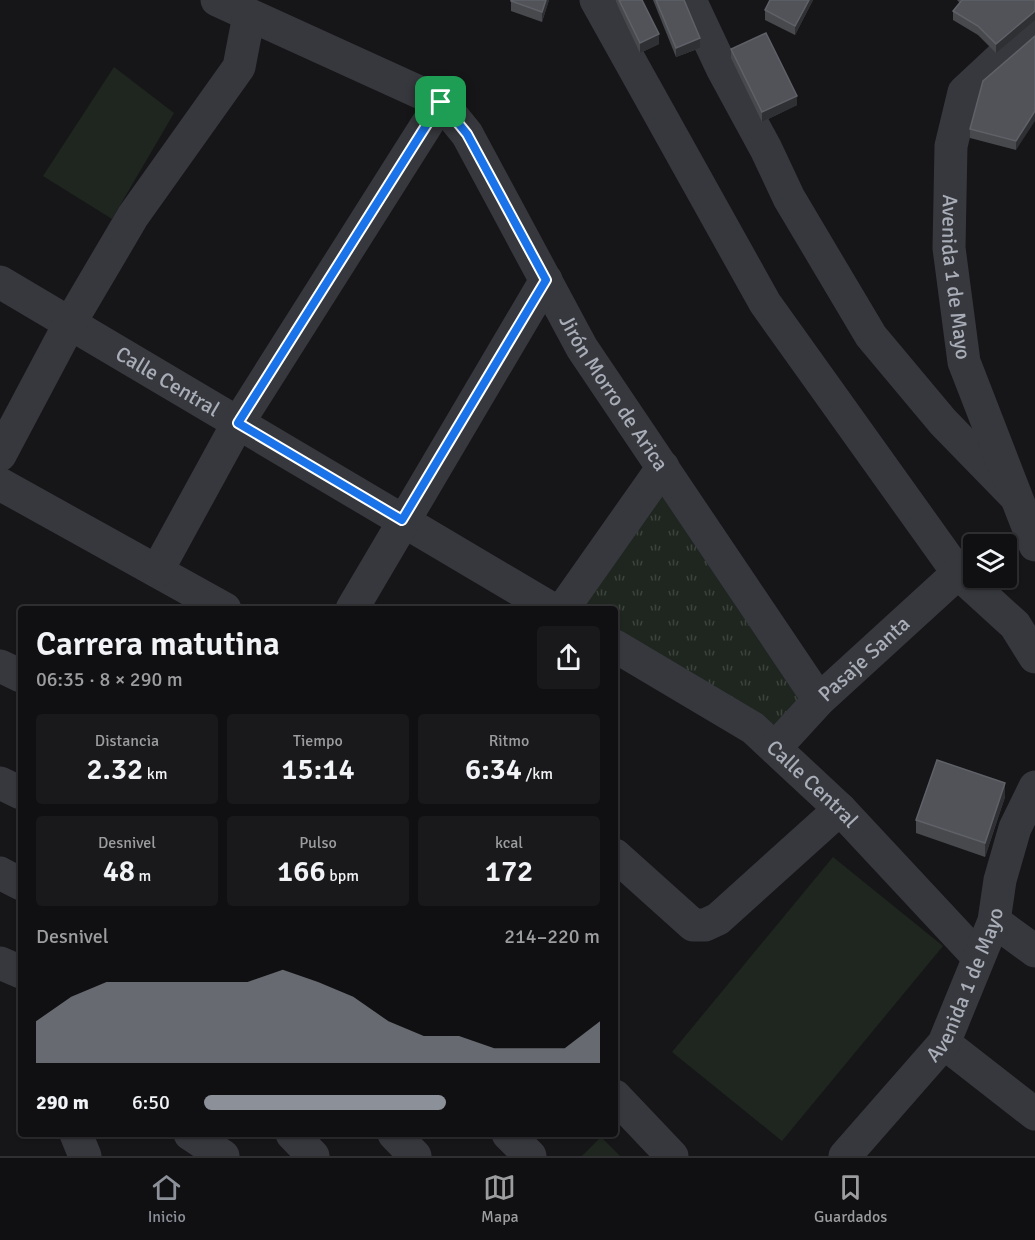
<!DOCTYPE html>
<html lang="es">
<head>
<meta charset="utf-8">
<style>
  :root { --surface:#101012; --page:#19191b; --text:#f1f3f6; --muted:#9c9d9f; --line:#303032; --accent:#8c9099 }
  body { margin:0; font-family:Signika,sans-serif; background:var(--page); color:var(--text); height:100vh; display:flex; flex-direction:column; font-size:22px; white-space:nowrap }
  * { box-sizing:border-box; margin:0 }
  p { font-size:20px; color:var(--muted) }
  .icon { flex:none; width:33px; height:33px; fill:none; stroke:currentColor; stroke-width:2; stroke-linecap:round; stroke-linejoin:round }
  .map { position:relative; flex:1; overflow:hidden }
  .panel { position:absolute; left:18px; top:606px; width:600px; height:531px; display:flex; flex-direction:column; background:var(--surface); border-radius:6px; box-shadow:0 2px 4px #0004,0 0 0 2px var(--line) }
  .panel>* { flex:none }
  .fabs { position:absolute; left:963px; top:534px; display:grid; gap:12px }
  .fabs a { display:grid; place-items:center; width:54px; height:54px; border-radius:6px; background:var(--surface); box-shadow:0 2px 4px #0004,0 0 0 2px var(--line); font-size:30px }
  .pin { position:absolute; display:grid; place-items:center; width:51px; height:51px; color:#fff; margin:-26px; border-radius:12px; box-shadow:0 3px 9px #0006 }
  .round { display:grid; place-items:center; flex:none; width:63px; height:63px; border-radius:6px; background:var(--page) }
  .overview { display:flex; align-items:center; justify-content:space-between; height:102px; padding:0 18px }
  h1 { font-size:33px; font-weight:600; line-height:45px }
  .stats { display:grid; grid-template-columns:repeat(3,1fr); gap:9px; height:102px; padding:6px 18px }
  .stats div { display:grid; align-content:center; border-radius:6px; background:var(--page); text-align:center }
  .stats b { font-size:30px; font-weight:600 }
  .stats small { font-size:16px; font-weight:400 }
  .stats p { font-size:16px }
  .chart { height:168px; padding:12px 18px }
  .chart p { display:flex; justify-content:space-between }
  .chart svg { width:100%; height:108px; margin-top:6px; fill:var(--accent); opacity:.7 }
  ul { padding:0 18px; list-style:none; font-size:20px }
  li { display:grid; grid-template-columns:96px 72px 1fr; align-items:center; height:45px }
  li i { height:15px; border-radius:8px; background:var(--accent) }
  .dock { display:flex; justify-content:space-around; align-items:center; height:84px; border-top:2px solid var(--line); background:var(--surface); font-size:16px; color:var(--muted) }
  .dock a { display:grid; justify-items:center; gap:3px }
  .dock .on { color:var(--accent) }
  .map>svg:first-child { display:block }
  .park { fill:url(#park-tufts) }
  .pitch { fill:#1e261f }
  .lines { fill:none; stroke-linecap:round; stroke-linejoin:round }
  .minor { stroke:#37383d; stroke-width:33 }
  .wall { fill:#47494d }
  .shaded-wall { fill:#2f3033 }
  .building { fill:#525359; stroke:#5f6168; stroke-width:1.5 }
  .route-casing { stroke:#fff; stroke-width:12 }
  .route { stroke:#1a73e8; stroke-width:8 }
  .labels { text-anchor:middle; stroke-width:6; stroke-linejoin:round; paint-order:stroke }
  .street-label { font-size:21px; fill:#a8adb8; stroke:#111113 }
</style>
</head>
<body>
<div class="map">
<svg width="1035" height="1156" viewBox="0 0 1035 1156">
  <defs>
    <pattern id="park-tufts" width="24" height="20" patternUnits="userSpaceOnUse" patternTransform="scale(1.5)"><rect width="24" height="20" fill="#1e261f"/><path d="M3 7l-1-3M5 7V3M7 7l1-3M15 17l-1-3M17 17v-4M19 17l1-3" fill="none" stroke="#3c433d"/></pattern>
  </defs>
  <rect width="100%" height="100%" fill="#161618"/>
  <!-- park -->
  <polygon class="park" points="663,483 809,700 774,733 615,634 615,609 578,609"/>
  <!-- pitch -->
  <g class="pitch">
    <polygon points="114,67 174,113 112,219 43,176"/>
    <polygon points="833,857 943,946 782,1141 672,1052"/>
    <polygon points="601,1137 620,1156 582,1156"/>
  </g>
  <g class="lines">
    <!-- minor -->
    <g class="minor">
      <path id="s1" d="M217 0 441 102 467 134 582 348 819 700"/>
      <polyline points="596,0 765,303 958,573 1015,625 1035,657"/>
      <polyline points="690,0 722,68 766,149 789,198 871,336 943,422 1016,497"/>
      <path id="s2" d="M1035 26 964 92 951 146 949 248 964 362 1035 545"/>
      <path id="s3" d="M0 282 552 609"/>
      <polyline points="0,455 70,323 133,216 239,67 249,15"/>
      <polyline points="0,484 225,609"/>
      <polyline points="157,571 238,423 441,102"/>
      <polyline points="352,609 546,280"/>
      <polyline points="563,609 663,467"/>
      <path id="s4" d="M615 646 753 728 840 809 978 957"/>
      <polyline points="0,666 21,676"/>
      <path id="s5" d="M775 748 819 700 958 573"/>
      <polyline points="0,783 21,793"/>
      <polyline points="615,855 693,925 705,925 718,919 840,809"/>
      <polyline points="0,873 21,884"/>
      <polyline points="994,921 1035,951"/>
      <polyline points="0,963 21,972"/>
      <polyline points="944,1043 1035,1114"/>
      <polyline points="615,1096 672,1156"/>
      <polyline points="76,1134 85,1156"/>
      <polyline points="190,1134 223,1156"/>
      <polyline points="292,1134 313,1156"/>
      <polyline points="394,1134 415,1156"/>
      <polyline points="508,1134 530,1156"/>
      <path id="s6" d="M845 1156 944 1043 994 921 1000 880 1015 828 1035 787"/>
    </g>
  </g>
  <!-- wall -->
  <g class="wall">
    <polygon points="511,0 549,0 542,22 511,11"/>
    <polygon points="615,0 642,0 659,44 640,53"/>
    <polygon points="653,0 684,0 700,48 676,57"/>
    <polygon points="770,0 813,0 795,35 765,20 765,10"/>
    <polygon points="957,0 1035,0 996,53 978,35 953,20 953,11 960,3"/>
    <polygon points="1035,36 1016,150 970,138 970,129"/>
    <polygon points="731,49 797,105 762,122 731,58"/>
    <polygon points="1005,797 985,857 916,833 916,820"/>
  </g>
  <!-- shaded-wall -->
  <g class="shaded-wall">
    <polygon points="546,0 549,0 542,22 542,12"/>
    <polygon points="809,0 813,0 795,35 795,26"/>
    <polygon points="1035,11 1035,20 996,53 996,44"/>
    <polygon points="659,34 659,44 640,53 640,43"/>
    <polygon points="700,38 700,48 676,57 676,48"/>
    <polygon points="797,96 797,105 762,122 762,112"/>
    <polygon points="1035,111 1035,121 1016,150 1016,141"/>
    <polygon points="1005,783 1005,797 985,857 985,843"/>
  </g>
  <!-- building -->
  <g class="building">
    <polygon points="511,0 546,0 542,12 511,1"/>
    <polygon points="619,0 642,0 659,34 640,43"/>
    <polygon points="656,0 684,0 700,38 676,48"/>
    <polygon points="770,0 809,0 795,26 765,10"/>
    <polygon points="962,0 1035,0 1035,11 996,44 978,26 953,11"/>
    <polygon points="766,33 797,96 762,112 731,49"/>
    <polygon points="1035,36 1035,111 1016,141 970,129 983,81"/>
    <polygon points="937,760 1005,783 985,843 916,820"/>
  </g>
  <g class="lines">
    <!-- route casing -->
    <g class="route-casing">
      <polygon id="route" points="441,102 467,134 546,280 402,520 238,423"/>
    </g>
    <!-- route -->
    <use href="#route" class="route"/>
  </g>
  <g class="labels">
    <!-- street labels -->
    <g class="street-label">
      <text dy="7" stroke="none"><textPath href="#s2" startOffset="284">Avenida 1 de Mayo</textPath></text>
      <text dy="7" stroke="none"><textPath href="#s3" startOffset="195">Calle Central</textPath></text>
      <text dy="7" stroke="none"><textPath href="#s1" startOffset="585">Jirón Morro de Arica</textPath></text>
      <text dy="7" stroke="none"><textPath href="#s5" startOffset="126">Pasaje Santa</textPath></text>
      <text dy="7" stroke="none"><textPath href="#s4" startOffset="242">Calle Central</textPath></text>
      <text dy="7" stroke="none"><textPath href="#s6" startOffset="212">Avenida 1 de Mayo</textPath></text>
    </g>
  </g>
</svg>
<div class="fabs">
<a><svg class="icon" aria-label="layers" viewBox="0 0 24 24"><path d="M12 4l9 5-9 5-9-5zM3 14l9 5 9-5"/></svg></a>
</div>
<div class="pin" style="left:441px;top:102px;background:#1e9e55"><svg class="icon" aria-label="arrive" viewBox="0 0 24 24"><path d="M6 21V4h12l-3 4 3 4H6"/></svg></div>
<section class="panel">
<div class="overview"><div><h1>Carrera matutina</h1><p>06:35 · 8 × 290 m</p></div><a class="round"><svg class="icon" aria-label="share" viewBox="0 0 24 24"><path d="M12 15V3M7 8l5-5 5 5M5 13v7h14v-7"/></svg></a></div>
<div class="stats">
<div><p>Distancia</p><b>2.32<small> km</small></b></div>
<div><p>Tiempo</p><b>15:14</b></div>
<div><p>Ritmo</p><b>6:34<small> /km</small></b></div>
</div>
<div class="stats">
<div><p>Desnivel</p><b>48<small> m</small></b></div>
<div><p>Pulso</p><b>166<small> bpm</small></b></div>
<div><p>kcal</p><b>172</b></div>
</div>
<div class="chart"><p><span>Desnivel</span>214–220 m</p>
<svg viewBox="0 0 160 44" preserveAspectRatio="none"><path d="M0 44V27L10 17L20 11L30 11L40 11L50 11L60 11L70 6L80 11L90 17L100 27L110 33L120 33L130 38L140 38L150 38L160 27V44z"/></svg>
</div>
<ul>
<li><b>290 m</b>6:50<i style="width:61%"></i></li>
</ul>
</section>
</div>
<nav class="dock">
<a class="on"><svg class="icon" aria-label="home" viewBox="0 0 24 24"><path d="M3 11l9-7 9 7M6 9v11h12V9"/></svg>Inicio</a>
<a><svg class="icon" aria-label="map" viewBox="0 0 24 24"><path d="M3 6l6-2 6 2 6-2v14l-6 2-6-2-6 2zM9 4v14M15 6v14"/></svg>Mapa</a>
<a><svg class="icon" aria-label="saved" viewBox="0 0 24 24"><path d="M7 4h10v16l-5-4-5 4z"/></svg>Guardados</a>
</nav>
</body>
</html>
